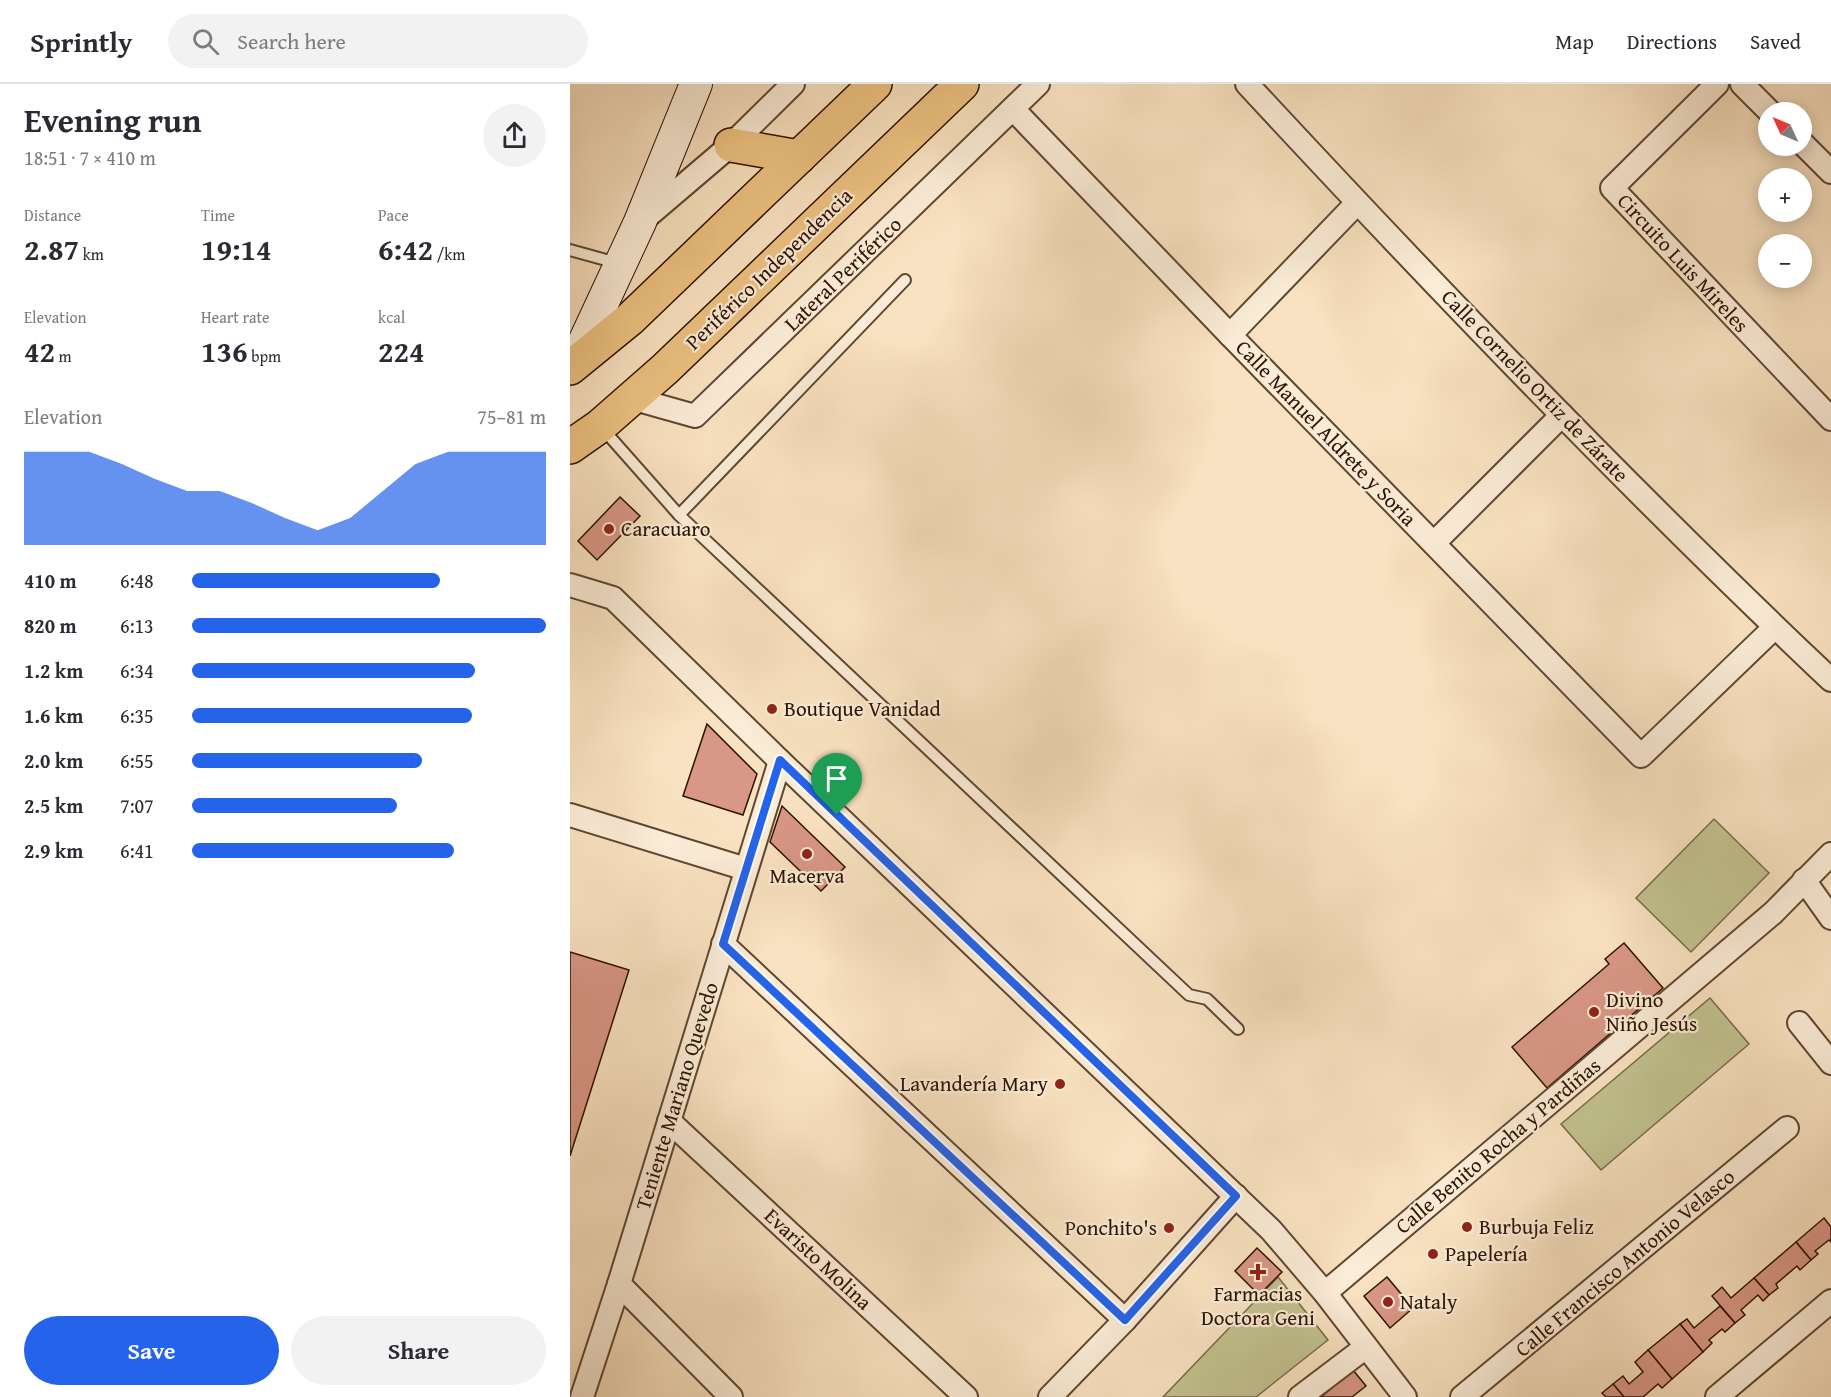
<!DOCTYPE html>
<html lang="en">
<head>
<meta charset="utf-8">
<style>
  :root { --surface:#fff; --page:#f2f2f3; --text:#2b2b33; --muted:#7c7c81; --line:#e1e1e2; --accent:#2563eb }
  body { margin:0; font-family:"Gentium Book Plus",serif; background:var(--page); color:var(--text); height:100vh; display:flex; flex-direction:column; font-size:22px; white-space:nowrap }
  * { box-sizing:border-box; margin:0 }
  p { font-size:20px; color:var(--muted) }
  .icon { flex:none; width:33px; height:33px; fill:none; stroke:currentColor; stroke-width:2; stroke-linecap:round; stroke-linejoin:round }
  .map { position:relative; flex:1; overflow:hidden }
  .details { display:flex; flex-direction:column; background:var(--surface); width:570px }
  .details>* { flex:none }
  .needle { width:39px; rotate:314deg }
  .buttons { position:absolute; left:1188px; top:18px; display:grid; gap:12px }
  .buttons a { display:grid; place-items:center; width:54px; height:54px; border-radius:50%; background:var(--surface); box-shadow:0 3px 15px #0003; font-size:30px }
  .pin { position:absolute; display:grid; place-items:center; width:51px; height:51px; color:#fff; margin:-62px -26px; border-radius:50% 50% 50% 0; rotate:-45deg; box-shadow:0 0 6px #0007 }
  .pin .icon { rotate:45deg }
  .round { display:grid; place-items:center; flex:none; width:63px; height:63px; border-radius:32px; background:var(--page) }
  .headline { display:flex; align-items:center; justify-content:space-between; height:102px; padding:0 24px }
  h1 { font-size:33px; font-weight:700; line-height:45px }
  .figures { display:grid; grid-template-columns:repeat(3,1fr); gap:9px; height:102px; padding:6px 24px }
  .figures div { display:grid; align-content:center }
  .figures b { font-size:30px; font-weight:700 }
  .figures small { font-size:16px; font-weight:400 }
  .figures p { font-size:16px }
  .chart { height:168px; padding:12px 24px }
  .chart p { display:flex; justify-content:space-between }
  .chart svg { width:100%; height:108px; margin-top:6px; fill:var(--accent); opacity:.7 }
  .cta { display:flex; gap:12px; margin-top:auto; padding:12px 24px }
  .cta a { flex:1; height:69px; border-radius:36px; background:var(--accent); color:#fff; font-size:24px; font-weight:700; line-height:69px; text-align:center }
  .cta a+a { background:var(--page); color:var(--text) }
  ul { padding:0 24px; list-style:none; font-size:20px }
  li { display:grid; grid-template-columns:96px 72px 1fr; align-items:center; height:45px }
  li i { height:15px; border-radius:8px; background:var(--accent) }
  header { display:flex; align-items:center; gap:36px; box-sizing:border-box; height:84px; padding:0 30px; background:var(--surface); border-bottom:2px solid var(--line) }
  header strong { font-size:28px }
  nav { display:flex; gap:33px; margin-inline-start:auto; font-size:21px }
  .search { width:420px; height:54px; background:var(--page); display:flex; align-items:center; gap:15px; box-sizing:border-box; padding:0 21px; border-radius:33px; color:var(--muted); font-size:22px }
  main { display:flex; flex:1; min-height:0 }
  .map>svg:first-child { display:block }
  .green { fill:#c2c290; stroke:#786a48; stroke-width:1.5 }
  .building { fill:#d99786; stroke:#2d1200; stroke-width:1.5 }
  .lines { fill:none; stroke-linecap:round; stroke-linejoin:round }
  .lane-casing { stroke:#604630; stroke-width:14 }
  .street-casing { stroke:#604630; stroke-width:26 }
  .secondary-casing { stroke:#2d1200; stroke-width:34 }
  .highway-casing { stroke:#2d1200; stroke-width:36 }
  .lane { stroke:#fbecd7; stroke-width:10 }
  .street { stroke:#fbecd7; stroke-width:22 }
  .secondary { stroke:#fbecd7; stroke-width:32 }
  .highway { stroke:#ecc180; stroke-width:33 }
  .route-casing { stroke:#fff; stroke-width:12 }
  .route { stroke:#2563eb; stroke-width:8 }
  .poi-dot { fill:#8f2418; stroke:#fbecd7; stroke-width:2 }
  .labels { text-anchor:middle; stroke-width:4.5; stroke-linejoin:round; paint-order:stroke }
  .street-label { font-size:21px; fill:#2d1200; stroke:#fbecd7 }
  .poi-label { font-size:21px; fill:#2d1200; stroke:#fbecd7; text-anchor:start }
</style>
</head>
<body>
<header>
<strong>Sprintly</strong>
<div class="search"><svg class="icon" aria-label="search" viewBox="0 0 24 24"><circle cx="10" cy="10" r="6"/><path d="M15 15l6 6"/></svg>Search here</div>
<nav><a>Map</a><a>Directions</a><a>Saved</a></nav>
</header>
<main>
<section class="details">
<div class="headline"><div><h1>Evening run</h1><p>18:51 · 7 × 410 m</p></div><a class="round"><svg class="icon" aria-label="share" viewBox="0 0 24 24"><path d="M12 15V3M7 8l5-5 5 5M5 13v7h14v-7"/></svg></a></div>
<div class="figures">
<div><p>Distance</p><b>2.87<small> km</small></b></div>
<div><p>Time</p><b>19:14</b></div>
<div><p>Pace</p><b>6:42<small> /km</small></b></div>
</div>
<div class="figures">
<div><p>Elevation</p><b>42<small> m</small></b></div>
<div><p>Heart rate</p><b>136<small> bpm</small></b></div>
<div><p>kcal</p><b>224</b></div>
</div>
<div class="chart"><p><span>Elevation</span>75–81 m</p>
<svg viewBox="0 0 160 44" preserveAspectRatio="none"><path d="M0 44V6L10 6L20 6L30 11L40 17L50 22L60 22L70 27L80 33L90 38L100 33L110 22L120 11L130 6L140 6L150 6L160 6V44z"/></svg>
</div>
<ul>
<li><b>410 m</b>6:48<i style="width:70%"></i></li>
<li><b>820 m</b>6:13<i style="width:100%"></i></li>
<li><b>1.2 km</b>6:34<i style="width:80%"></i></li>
<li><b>1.6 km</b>6:35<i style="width:79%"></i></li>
<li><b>2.0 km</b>6:55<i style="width:65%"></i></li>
<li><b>2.5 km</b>7:07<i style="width:58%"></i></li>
<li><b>2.9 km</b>6:41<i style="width:74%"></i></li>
</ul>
<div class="cta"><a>Save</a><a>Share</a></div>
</section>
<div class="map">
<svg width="1261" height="1313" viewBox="0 0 1261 1313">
  <rect width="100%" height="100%" fill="#f9e2c1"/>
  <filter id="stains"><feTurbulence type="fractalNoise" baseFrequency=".00333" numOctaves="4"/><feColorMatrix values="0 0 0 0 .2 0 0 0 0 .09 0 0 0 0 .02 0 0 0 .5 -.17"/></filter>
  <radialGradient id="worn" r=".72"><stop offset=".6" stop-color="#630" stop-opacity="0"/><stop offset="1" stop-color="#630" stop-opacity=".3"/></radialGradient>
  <!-- green -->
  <g class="green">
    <polygon points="1144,735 1199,789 1121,868 1066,814"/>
    <polygon points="1140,914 1179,960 1031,1086 991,1040"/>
    <polygon points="708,1193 758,1256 686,1313 593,1313"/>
  </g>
  <!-- building -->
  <g class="building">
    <polygon points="50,413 70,432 27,476 8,457"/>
    <polygon points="137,640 187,690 173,731 113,712"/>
    <polygon points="212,722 275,783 251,807 200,758"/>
    <polygon points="1054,859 1093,904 977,1004 942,963 1039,880 1035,875"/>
    <polygon points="0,868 59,886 0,1072"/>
    <polygon points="1254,1134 1261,1143 1261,1158 1259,1156 1245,1167 1248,1170 1241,1176 1226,1158"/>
    <polygon points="1226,1158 1241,1176 1230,1186 1227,1182 1206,1200 1208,1204 1199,1211 1184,1194"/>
    <polygon points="687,1164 712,1188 689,1211 665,1187"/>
    <polygon points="817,1193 843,1224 820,1244 794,1212"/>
    <polygon points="1184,1194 1199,1211 1193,1217 1188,1211 1171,1226 1175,1231 1165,1239 1142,1212 1152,1203 1161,1214"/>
    <polygon points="1150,1222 1165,1239 1155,1248 1152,1245 1139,1256 1142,1259 1133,1268 1110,1240 1117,1235 1124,1244"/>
    <polygon points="1110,1240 1133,1268 1102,1295 1078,1266"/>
    <polygon points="1078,1266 1102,1295 1092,1304 1088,1300 1073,1313 1054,1313 1043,1300 1053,1292 1059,1300 1073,1288 1065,1278"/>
    <polygon points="783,1286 796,1302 782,1313 751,1313"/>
    <polygon points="1043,1300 1054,1313 1036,1313 1032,1309"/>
  </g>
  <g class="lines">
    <!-- lane casing -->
    <g class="lane-casing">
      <g id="lane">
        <polyline points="0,166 47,179"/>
        <polyline points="33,345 109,431 619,911 637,915 668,945"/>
        <polyline points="109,431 335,196"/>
      </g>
    </g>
    <!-- street casing -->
    <g class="street-casing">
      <g id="street">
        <path d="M677 0C866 204 1059 405 1261 596"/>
        <polyline points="1147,0 1042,104 1261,335"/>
        <polyline points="1172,0 1200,28"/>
        <polyline points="443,25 660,251 1071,672 1205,543"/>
        <polyline points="1232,59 1261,88"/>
        <polyline points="73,136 161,61 223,0"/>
        <polyline points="660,251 787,119"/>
        <polyline points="61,314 125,332 468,0"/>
        <polyline points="864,459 992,331"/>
        <polyline points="0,501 43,514 210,677 701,1146 755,1209 835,1313"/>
        <polyline points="0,731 176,785"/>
        <polyline points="1234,796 1261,834"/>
        <polyline points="153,860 555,1236"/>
        <polyline points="1229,939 1261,979"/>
        <polyline points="99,1037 396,1313"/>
        <polyline points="49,1200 161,1313"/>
        <polyline points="755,1209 1203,829 1261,770"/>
        <polyline points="12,1313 49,1200 210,677"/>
        <polyline points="480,1313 555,1236 666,1112"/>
        <polyline points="730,1313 796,1263"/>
        <polyline points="892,1313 1217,1044"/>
        <polyline points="1147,1313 1261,1217"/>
      </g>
    </g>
    <!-- secondary casing -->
    <g class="secondary-casing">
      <polyline id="secondary" points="4,280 70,138 126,0"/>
    </g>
    <!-- highway casing -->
    <g class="highway-casing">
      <g id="highway">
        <polyline points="161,61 229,73"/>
        <polyline points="0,284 60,235 305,0"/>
        <polyline points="0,363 30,342 95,285 392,0"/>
      </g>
    </g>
    <!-- lane -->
    <use href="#lane" class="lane"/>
    <!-- street -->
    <use href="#street" class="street"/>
    <!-- secondary -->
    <use href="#secondary" class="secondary"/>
    <!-- highway -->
    <use href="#highway" class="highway"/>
  </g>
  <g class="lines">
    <!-- route casing -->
    <g class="route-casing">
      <polygon id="route" points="210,676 666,1112 555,1236 153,860"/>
    </g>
    <!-- route -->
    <use href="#route" class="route"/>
  </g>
  <!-- markers -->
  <g class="poi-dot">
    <circle cx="39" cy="445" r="6"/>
    <circle cx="202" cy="625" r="6"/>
    <circle cx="237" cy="770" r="6"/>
    <circle cx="1024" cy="928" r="6"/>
    <circle cx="490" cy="1000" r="6"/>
    <circle cx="897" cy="1143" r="6"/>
    <circle cx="599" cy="1144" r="6"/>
    <circle cx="863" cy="1170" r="6"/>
    <path d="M685 1179h6v6h6v6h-6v6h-6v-6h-6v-6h6z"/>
    <circle cx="818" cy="1218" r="6"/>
  </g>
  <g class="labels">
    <!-- street labels -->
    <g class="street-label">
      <text transform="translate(1113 179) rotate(47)" y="7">Circuito Luis Mireles</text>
      <text transform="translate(199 185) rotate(-44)" y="7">Periférico Independencia</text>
      <text transform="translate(273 190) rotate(-44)" y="7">Lateral Periférico</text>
      <text transform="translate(965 302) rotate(46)" y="7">Calle Cornelio Ortiz de Zárate</text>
      <text transform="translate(756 349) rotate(46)" y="7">Calle Manuel Aldrete y Soria</text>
      <text transform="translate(107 1012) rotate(-73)" y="7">Teniente Mariano Quevedo</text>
      <text transform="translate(928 1062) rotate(-40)" y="7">Calle Benito Rocha y Pardiñas</text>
      <text transform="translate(248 1175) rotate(43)" y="7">Evaristo Molina</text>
      <text transform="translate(1055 1179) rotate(-40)" y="7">Calle Francisco Antonio Velasco</text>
    </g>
    <!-- poi labels -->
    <g class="poi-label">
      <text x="51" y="452">Caracuaro</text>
      <text x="214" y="632">Boutique Vanidad</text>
      <text x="237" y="799" text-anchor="middle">Macerva</text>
      <text x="1036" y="923">Divino<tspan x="1036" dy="24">Niño Jesús</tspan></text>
      <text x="478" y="1007" text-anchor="end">Lavandería Mary</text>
      <text x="909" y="1150">Burbuja Feliz</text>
      <text x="587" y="1151" text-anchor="end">Ponchito's</text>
      <text x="875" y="1177">Papelería</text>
      <text x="688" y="1217" text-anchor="middle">Farmacias<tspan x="688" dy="24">Doctora Geni</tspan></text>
      <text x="830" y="1225">Nataly</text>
    </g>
  </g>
  <rect width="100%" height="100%" filter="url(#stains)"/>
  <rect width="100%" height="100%" fill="url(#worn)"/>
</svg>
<div class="buttons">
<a><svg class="needle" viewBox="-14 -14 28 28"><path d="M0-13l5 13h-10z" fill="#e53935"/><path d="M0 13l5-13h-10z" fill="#7c7c81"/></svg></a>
<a>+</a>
<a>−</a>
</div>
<div class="pin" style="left:267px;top:731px;background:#1e9e55"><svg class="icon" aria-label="arrive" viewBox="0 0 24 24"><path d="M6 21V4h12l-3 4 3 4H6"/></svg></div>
</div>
</main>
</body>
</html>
